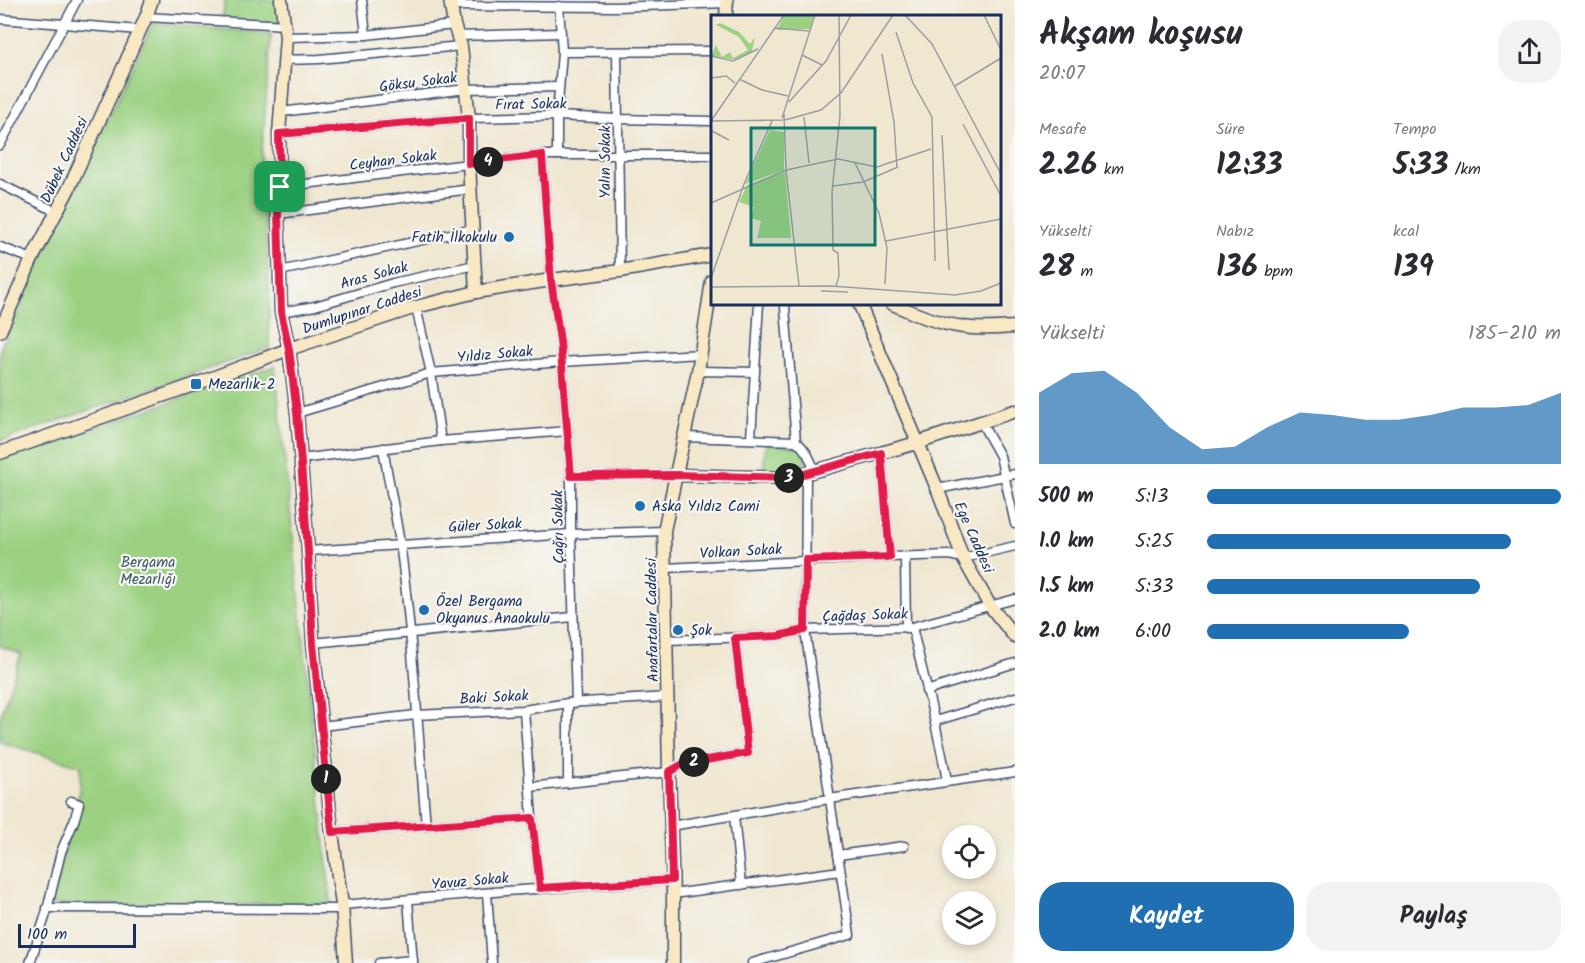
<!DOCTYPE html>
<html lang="tr">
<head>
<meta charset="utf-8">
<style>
  :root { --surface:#fff; --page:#f2f2f3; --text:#2b2b33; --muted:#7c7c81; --accent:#1f6fb2 }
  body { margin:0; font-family:Kalam,sans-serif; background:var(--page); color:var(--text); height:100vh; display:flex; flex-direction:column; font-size:22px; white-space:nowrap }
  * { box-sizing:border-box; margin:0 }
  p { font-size:20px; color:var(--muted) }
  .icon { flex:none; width:33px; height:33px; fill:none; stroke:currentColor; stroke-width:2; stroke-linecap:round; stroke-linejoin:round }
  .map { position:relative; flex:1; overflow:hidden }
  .drawer { display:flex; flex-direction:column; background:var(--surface); width:570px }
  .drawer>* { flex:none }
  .buttons { position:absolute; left:942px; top:825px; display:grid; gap:12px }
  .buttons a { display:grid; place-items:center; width:54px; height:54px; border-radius:50%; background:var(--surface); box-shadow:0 3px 9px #0003; font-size:30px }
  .scale { position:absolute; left:18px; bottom:15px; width:118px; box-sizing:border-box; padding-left:6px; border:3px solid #1b2f5e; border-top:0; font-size:16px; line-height:21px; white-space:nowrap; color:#1b2f5e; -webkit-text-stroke:4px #f6f6f2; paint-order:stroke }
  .pin { position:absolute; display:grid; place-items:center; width:51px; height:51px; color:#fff; margin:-26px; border-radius:12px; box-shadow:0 3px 9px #0006 }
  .km { position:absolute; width:30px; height:30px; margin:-15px; border-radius:50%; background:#222; color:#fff; font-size:16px; line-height:30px; text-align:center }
  .round { display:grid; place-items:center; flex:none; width:63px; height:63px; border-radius:24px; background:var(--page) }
  .summary { display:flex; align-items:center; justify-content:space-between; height:102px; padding:0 24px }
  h1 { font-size:33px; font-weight:700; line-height:45px }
  .metrics { display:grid; grid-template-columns:repeat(3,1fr); gap:9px; height:102px; padding:6px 24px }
  .metrics div { display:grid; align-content:center }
  .metrics b { font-size:30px; font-weight:700 }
  .metrics small { font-size:16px; font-weight:400 }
  .metrics p { font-size:16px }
  .chart { height:168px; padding:12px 24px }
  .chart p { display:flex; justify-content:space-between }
  .chart svg { width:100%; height:108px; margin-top:6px; fill:var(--accent); opacity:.7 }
  .cta { display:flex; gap:12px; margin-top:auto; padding:12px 24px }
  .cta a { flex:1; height:69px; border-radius:24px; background:var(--accent); color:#fff; font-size:24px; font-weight:700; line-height:69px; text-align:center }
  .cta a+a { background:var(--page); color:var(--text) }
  ul { padding:0 24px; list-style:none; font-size:20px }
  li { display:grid; grid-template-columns:96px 72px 1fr; align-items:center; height:45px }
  li i { height:15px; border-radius:8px; background:var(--accent) }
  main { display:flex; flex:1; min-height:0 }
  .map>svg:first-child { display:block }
  .green { fill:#9cd182; stroke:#5c8070; stroke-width:1.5 }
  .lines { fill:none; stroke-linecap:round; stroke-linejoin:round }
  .street-casing { stroke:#3b4b6f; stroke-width:11 }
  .secondary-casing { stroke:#3b4b6f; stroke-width:15 }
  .street { stroke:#fff; stroke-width:8 }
  .secondary { stroke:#f8e8c3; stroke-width:12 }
  .route-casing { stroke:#fff; stroke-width:12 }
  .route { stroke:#e11d48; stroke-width:8 }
  .poi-dot { fill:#1f6fb2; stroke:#f6f6f2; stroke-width:2 }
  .labels { text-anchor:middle; stroke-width:4.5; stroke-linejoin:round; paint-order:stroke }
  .street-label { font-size:15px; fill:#1b2f5e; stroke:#f6f6f2 }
  .poi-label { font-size:15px; fill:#1b2f5e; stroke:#f6f6f2; text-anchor:start }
  .park-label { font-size:15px; fill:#3b5867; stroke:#f6f6f2 }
  .inset-road { fill:none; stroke:#9b9da3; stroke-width:1.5 }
  .view { fill:#0f766e; fill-opacity:0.15; stroke:#0f766e; stroke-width:3 }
  .inset-edge { fill:none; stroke:#1b2f5e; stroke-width:3 }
</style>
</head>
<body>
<main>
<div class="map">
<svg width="1015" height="963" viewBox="0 0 1015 963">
  <rect width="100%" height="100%" fill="#f6f6f2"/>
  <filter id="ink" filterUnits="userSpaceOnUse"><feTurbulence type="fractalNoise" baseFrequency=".0167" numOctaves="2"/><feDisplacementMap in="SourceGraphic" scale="12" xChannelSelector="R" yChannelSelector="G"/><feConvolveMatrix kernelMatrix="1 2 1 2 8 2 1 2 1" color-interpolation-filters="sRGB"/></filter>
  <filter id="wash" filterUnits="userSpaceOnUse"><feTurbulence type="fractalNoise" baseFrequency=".008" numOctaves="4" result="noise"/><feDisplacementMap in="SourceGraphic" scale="24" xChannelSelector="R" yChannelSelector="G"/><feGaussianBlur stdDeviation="1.35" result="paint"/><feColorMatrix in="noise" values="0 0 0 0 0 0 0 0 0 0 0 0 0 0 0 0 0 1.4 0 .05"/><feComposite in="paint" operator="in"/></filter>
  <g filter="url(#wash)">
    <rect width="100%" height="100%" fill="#f0e7d1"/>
    <!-- green -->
    <g class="green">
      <polygon points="225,0 281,0 286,25 222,21"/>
      <polygon points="153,23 271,34 261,164 269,280 269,348 0,441 0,349"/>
      <polygon points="275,366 331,904 51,905 79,794 81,766 0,742 0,717 21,654 0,646 0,460"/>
      <path d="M766 443 798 447 806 457C805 462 805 464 801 467 793 471 772 473 763 472Z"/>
    </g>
  </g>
  <g filter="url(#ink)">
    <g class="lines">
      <!-- street casing -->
      <g class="street-casing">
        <g id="street">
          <polyline points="362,0 366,35"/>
          <polyline points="451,6 615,7 727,3"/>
          <polyline points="146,17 286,25"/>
          <polyline points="0,19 140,30"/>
          <polyline points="459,36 561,33"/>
          <polyline points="286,37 366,35 454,25"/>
          <polyline points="562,52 712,51"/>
          <polyline points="617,52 620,271"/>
          <polyline points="284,60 319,59 461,46"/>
          <polyline points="281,112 466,89 559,87"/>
          <polyline points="279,134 469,118 557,116 618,119 712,121"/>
          <polyline points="0,145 77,0"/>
          <polyline points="542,155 551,280 560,341 571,476 571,534 576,703"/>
          <polyline points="557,155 557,116 562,52 559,6"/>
          <polyline points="0,184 57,212"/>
          <polyline points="280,187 542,155 712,155"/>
          <polyline points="278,214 471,189"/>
          <polyline points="0,247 32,259"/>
          <polyline points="280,271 473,229"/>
          <polyline points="786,303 785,308 796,441"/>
          <polyline points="416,307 431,373 441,441"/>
          <polyline points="281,312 315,306 393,283 475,265"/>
          <polyline points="698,371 755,372"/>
          <polyline points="297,413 431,373 561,362 701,354"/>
          <polyline points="981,422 1000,456 1015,524"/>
          <path d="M685 437 796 441C806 449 811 458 814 471"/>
          <polyline points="751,438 759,303"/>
          <path d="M383 448C390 490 400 533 404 575 414 658 419 742 426 826"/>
          <polyline points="881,453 890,557"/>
          <polyline points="301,459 441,441 568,431"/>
          <polyline points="571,476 676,475"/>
          <polyline points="937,489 1015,474"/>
          <polyline points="308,551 571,534 664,531"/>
          <polyline points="905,557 906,628"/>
          <polyline points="665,568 890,557 949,555 963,558 1015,546"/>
          <path d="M912 627C924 679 938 729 947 781"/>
          <polyline points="667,640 778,636 805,630 912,627 1015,599"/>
          <polyline points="313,643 573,617"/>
          <polyline points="926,691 1015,663"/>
          <polyline points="568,703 568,783"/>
          <polyline points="524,710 532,818 540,888"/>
          <polyline points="935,721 1015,697"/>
          <polyline points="321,726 416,715 524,710 568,703 668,697"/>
          <polyline points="530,787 669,772 683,764 748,753 735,638"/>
          <polyline points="734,816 741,885"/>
          <polyline points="671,826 829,799 1015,772"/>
          <polyline points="332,832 532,818"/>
          <polyline points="838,855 904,846"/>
          <polyline points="487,893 492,963"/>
          <polyline points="673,894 840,871"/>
          <polyline points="408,900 413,963"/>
          <polyline points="342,905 506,891 672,880"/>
          <polyline points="47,908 342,909"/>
          <polyline points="30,963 46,914 61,852 74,821 79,804 71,801"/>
          <polyline points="379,963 413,960"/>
          <polyline points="752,963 850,935 805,630 806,474"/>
        </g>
      </g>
      <!-- secondary casing -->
      <g class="secondary-casing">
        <g id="secondary">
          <polyline points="281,0 286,37 279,134 280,187 278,214 281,312 289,349 297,413 308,551 313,643 332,832 342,905 346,963"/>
          <polyline points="450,0 454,25 461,46 469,118 469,164 476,292"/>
          <polyline points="726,16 727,0"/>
          <polyline points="859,303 939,493 963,558 990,606 1015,637"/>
          <path d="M891 303C916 315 945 326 972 328 987 329 1001 328 1015 327"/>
          <polyline points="0,331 32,259 69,188 146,17 152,0"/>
          <polyline points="0,453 196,384 289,349 416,307 476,292 551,280 620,271 712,255"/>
          <polyline points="676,475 789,478 917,443 1015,411"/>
          <polyline points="673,963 673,894 669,772 664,531 698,371 712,281"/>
        </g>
      </g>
      <!-- street -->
      <use href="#street" class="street"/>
      <!-- secondary -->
      <use href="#secondary" class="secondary"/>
    </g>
  </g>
  <g class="lines" filter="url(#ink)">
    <!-- route casing -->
    <g class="route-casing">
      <polygon id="route" points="469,118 469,164 542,155 551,280 560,341 571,476 676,475 789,478 881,453 890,557 806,560 805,630 778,636 735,638 748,753 683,764 669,772 672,880 540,888 532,818 332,832 313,644 308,551 297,413 289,349 281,312 278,214 280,187 279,134"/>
    </g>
    <!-- route -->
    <use href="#route" class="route"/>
  </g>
  <!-- markers -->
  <g class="poi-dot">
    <circle cx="509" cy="237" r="6"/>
    <rect x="190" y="378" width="12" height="12" rx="3"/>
    <circle cx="640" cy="506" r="6"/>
    <circle cx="424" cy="610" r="6"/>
    <circle cx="678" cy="630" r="6"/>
  </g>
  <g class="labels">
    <!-- street labels -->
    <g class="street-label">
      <text transform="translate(418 82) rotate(-7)" y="5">Göksu Sokak</text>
      <text transform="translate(531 104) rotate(-1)" y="5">Fırat Sokak</text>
      <text transform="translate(64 160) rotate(-65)" y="5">Dübek Caddesi</text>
      <text transform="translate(393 160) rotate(-7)" y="5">Ceyhan Sokak</text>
      <text transform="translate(605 162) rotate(-90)" y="5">Yalın Sokak</text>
      <text transform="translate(374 275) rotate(-15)" y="5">Aras Sokak</text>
      <text transform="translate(362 310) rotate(-18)" y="5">Dumlupınar Caddesi</text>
      <text transform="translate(495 354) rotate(-5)" y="5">Yıldız Sokak</text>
      <text transform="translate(485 525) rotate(-3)" y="5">Güler Sokak</text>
      <text transform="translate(558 527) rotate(-91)" y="5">Çağrı Sokak</text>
      <text transform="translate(974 537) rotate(66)" y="5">Ege Caddesi</text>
      <text transform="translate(741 551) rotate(-3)" y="5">Volkan Sokak</text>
      <text transform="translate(865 615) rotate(-2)" y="5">Çağdaş Sokak</text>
      <text transform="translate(652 620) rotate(-91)" y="5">Anafartalar Caddesi</text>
      <text transform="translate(494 697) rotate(-3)" y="5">Baki Sokak</text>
      <text transform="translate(470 881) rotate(-5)" y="5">Yavuz Sokak</text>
    </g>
    <!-- poi labels -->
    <g class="poi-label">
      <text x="497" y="242" text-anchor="end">Fatih İlkokulu</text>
      <text x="208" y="389">Mezarlık-2</text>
      <text x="652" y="511">Aska Yıldız Cami</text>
      <text x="436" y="606">Özel Bergama<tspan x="436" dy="17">Okyanus Anaokulu</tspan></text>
      <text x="690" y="635">Şok</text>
    </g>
    <!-- park labels -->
    <g class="park-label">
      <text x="148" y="567">Bergama<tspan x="148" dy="17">Mezarlığı</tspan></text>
    </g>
  </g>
  <!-- overview -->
  <g transform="translate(711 15)">
    <rect width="290" height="290" fill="#f0e7d1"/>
    <path d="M73 0H103L99 14 66 15ZM9 8 28 17 39 29 44 22 41 36 50 31 27 45 0 41 5 30 11 42 19 37 22 43 37 35 28 22 5 10ZM59 115 73 117V155L34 169ZM74 157 80 223H46L50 206 39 203 43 192 28 187 36 170Z" fill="#9cd182"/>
    <path class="inset-road" d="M194 0 221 29 290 159M273 0 290 35M63 13 98 16M185 17 202 68 221 102 224 246M171 39 183 107 186 153M91 40 111 50M0 41 22 46 47 34M0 63 15 61 24 68M28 64 51 75 77 81M244 71 290 43M78 87 115 46 140 0M93 102 98 148M71 103 104 0M0 106 74 105 110 95 130 78 182 0M0 106 73 0M252 109 290 181M1 116 18 125M231 120 238 255M144 148 168 198 176 233M122 171 152 167 187 152M0 188 75 155 73 99M175 226 290 204M0 263 33 169 61 106M174 269 176 233M88 271 75 155 127 144 166 152 220 134M125 271 128 261 127 238 122 235 121 177 129 101 128 0M0 272 120 271 244 280 270 276 290 268M110 276 137 277"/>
    <path class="view" d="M40 113H164V230H40Z"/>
    <rect width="290" height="290" class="inset-edge"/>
  </g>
</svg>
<div class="buttons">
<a><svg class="icon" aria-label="locate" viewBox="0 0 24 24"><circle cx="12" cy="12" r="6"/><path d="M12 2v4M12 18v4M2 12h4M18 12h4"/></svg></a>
<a><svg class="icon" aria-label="layers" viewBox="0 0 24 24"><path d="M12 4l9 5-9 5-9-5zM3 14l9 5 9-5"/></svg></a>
</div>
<div class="scale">100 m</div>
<div class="pin" style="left:280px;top:187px;background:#1e9e55"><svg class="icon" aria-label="arrive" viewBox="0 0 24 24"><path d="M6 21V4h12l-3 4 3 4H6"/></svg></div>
<b class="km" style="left:326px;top:779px">1</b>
<b class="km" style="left:694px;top:762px">2</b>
<b class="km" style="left:789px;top:478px">3</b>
<b class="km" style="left:488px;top:162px">4</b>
</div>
<section class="drawer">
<div class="summary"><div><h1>Akşam koşusu</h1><p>20:07</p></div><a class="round"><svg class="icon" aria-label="share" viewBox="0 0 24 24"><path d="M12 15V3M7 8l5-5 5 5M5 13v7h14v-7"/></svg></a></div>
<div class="metrics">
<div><p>Mesafe</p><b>2.26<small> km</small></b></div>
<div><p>Süre</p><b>12:33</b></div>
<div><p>Tempo</p><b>5:33<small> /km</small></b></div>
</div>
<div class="metrics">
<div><p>Yükselti</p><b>28<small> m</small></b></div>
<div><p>Nabız</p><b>136<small> bpm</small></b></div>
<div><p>kcal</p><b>139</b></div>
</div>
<div class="chart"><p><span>Yükselti</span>185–210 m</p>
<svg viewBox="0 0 160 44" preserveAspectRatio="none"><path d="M0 44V15L10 7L20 6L30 15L40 29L50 38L60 37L70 29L80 23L90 24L100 26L110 26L120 24L130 21L140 21L150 20L160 15V44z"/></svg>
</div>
<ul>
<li><b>500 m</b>5:13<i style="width:100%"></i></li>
<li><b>1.0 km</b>5:25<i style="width:86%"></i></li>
<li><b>1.5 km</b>5:33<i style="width:77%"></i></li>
<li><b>2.0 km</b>6:00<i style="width:57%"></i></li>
</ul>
<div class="cta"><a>Kaydet</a><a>Paylaş</a></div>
</section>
</main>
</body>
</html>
